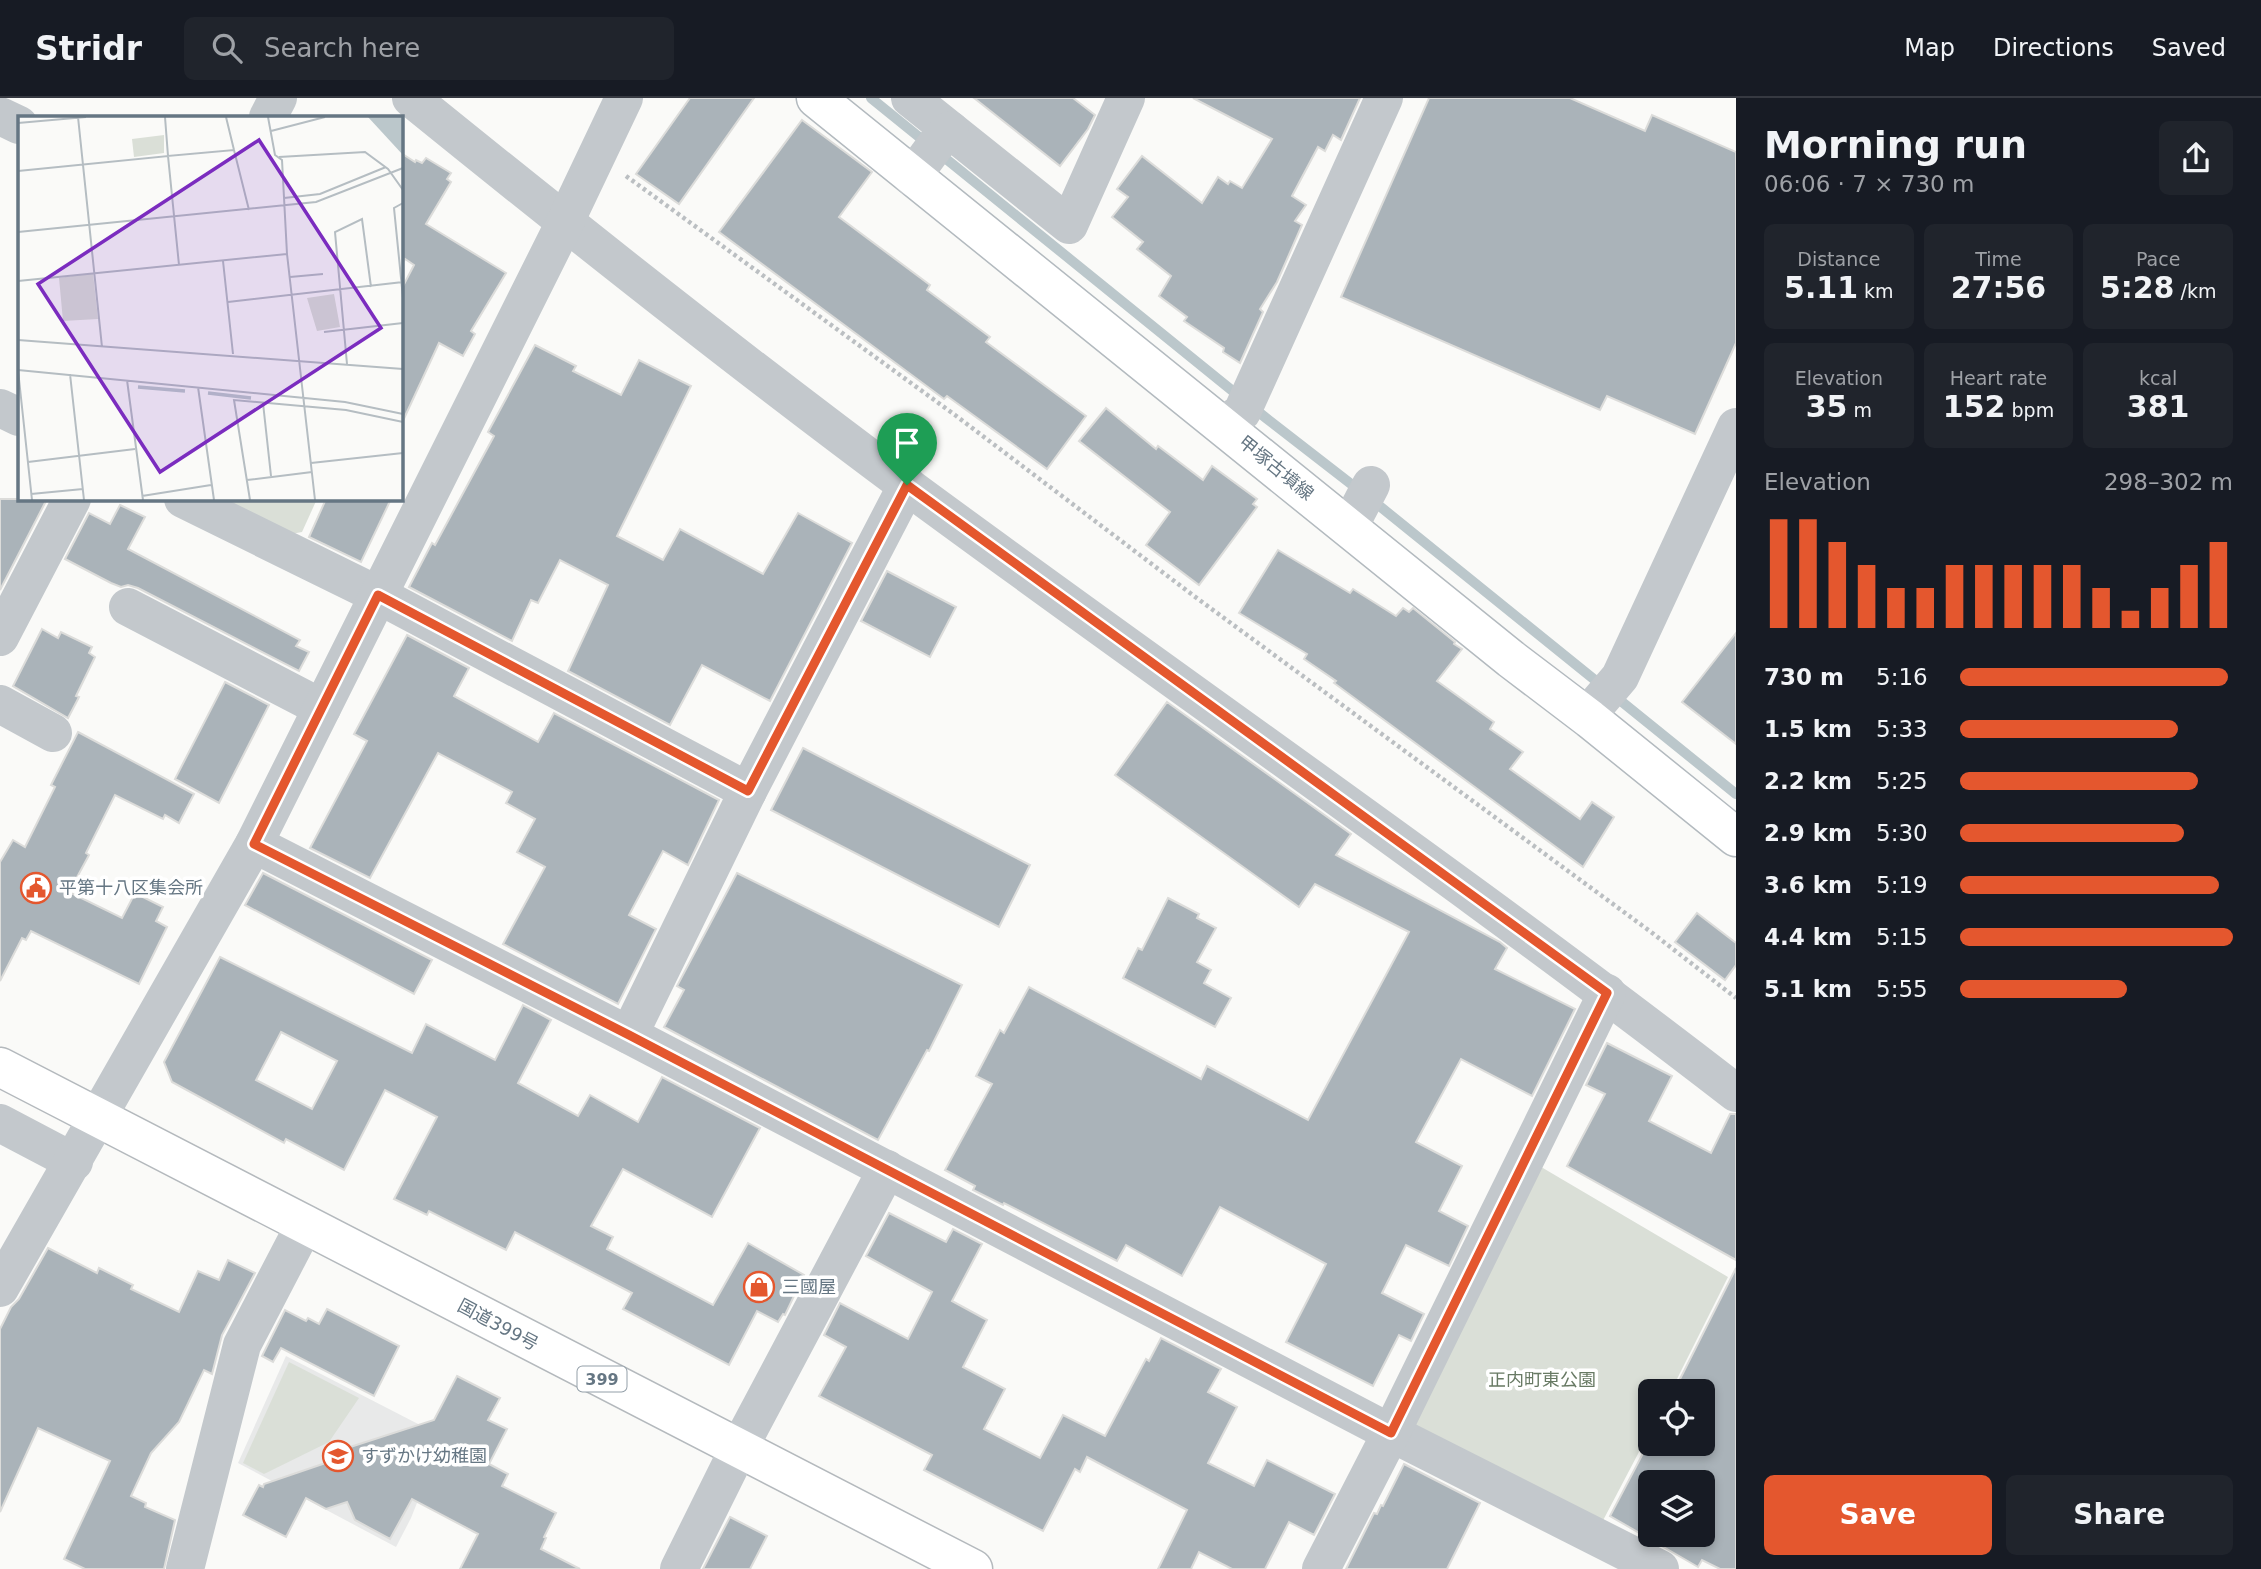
<!DOCTYPE html>
<html lang="en">
<head>
<meta charset="utf-8">
<style>
  :root { --surface:#171b24; --page:#20242c; --text:#f1f3f6; --muted:#9ea1a6; --line:#363941; --accent:#e4572e }
  body { margin:0; font-family:"DejaVu Sans","Noto Sans JP",sans-serif; background:var(--page); color:var(--text); height:100vh; display:flex; flex-direction:column; font-size:26px; white-space:nowrap }
  * { box-sizing:border-box; margin:0 }
  p { font-size:23px; color:var(--muted) }
  .icon { flex:none; width:38px; height:38px; fill:none; stroke:currentColor; stroke-width:2; stroke-linecap:round; stroke-linejoin:round }
  .map { position:relative; flex:1; overflow:hidden }
  .side { display:flex; flex-direction:column; background:var(--surface); width:525px }
  .side>* { flex:none }
  .fabs { position:absolute; left:1638px; top:1281px; display:grid; gap:14px }
  .fabs a { display:grid; place-items:center; width:77px; height:77px; border-radius:10px; background:var(--surface); box-shadow:0 4px 10px #0003; font-size:35px }
  .pin { position:absolute; display:grid; place-items:center; width:60px; height:60px; color:#fff; margin:-72px -30px; border-radius:50% 50% 50% 0; rotate:-45deg; box-shadow:0 0 7px #0007 }
  .pin .icon { rotate:45deg }
  .round { display:grid; place-items:center; flex:none; width:74px; height:74px; border-radius:10px; background:var(--page) }
  .overview { display:flex; align-items:center; justify-content:space-between; height:119px; padding:0 28px }
  h1 { font-size:38px; font-weight:700; line-height:52px }
  .metrics { display:grid; grid-template-columns:repeat(3,1fr); gap:10px; height:119px; padding:7px 28px }
  .metrics div { display:grid; align-content:center; border-radius:10px; background:var(--page); text-align:center }
  .metrics b { font-size:30px; font-weight:700 }
  .metrics small { font-size:19px; font-weight:400 }
  .metrics p { font-size:19px }
  .chart { height:196px; padding:14px 28px }
  .chart p { display:flex; justify-content:space-between }
  .chart svg { width:100%; height:126px; margin-top:7px; stroke:var(--accent); stroke-width:6 }
  .primary-button { display:flex; gap:14px; margin-top:auto; padding:14px 28px }
  .primary-button a { flex:1; height:80px; border-radius:10px; background:var(--accent); color:#fff; font-size:28px; font-weight:700; line-height:80px; text-align:center }
  .primary-button a+a { background:var(--page); color:var(--text) }
  ul { padding:0 28px; list-style:none; font-size:23px }
  li { display:grid; grid-template-columns:112px 84px 1fr; align-items:center; height:52px }
  li i { height:18px; border-radius:9px; background:var(--accent) }
  header { display:flex; align-items:center; gap:42px; box-sizing:border-box; height:98px; padding:0 35px; background:var(--surface); border-bottom:2px solid var(--line) }
  header strong { font-size:33px }
  nav { display:flex; gap:38px; margin-inline-start:auto; font-size:24px }
  .search { width:490px; height:63px; background:var(--page); display:flex; align-items:center; gap:18px; box-sizing:border-box; padding:0 24px; border-radius:10px; color:var(--muted); font-size:26px }
  main { display:flex; flex:1; min-height:0 }
  .map>svg:first-child { display:block }
  .built { fill:#e8e9e9 }
  .green { fill:#dadfd7 }
  .lines { fill:none; stroke-linecap:round; stroke-linejoin:round }
  .stream { stroke:#bbc7cb; stroke-width:10 }
  .building { fill:#aab3b9; stroke:#dcdcda; stroke-width:2; fill-rule:evenodd }
  .secondary-casing { stroke:#b3babf; stroke-width:41 }
  .trunk-casing { stroke:#b4b9bd; stroke-width:41 }
  .path { stroke:#bbbfc2; stroke-width:4.5; stroke-dasharray:3.5 3.5; stroke-linecap:butt }
  .minor { stroke:#c3c8cc; stroke-width:38 }
  .tertiary { stroke:#c3c8cc; stroke-width:38 }
  .secondary { stroke:#fff; stroke-width:38 }
  .trunk { stroke:#fff; stroke-width:38 }
  .route-casing { stroke:#fff; stroke-width:14 }
  .route { stroke:#e4572e; stroke-width:9 }
  .labels { text-anchor:middle; stroke-width:7; stroke-linejoin:round; paint-order:stroke }
  .shield { fill:#fff; stroke:#939fa8; stroke-width:2 }
  .shield-label { font-size:16px; font-weight:bold; fill:#657683 }
  .street-label { font-size:18px; fill:#657683; stroke:#fff }
  .poi-label { font-size:18px; fill:#657683; stroke:#fff; text-anchor:start }
  .park-label { font-size:18px; fill:#687a64; stroke:#fff }
  .inset-river { fill:none; stroke:#bbc7cb; stroke-width:3.5 }
  .inset-road { fill:none; stroke:#b5bdc2; stroke-width:2 }
  .view { fill:#7b2cbf; fill-opacity:0.15; stroke:#7b2cbf; stroke-width:3.5 }
  .inset-edge { fill:none; stroke:#657683; stroke-width:3.5 }
</style>
</head>
<body>
<header>
<strong>Stridr</strong>
<div class="search"><svg class="icon" aria-label="search" viewBox="0 0 24 24"><circle cx="10" cy="10" r="6"/><path d="M15 15l6 6"/></svg>Search here</div>
<nav><a>Map</a><a>Directions</a><a>Saved</a></nav>
</header>
<main>
<div class="map">
<svg width="1736" height="1471" viewBox="0 0 1736 1471">
  <rect width="100%" height="100%" fill="#fafaf8"/>
  <!-- built -->
  <polygon class="built" points="286,1258 422,1328 438,1352 411,1420 396,1449 238,1365"/>
  <!-- green -->
  <g class="green">
    <polygon points="222,401 317,401 302,434 291,436"/>
    <polygon points="1531,1063 1728,1179 1671,1293 1650,1293 1650,1333 1598,1432 1395,1334"/>
    <polygon points="289,1264 359,1300 329,1344 264,1376 243,1365"/>
  </g>
  <g class="lines">
    <!-- stream -->
    <polyline class="stream" points="871,0 1266,320 1382,410 1736,696"/>
  </g>
  <!-- building -->
  <g class="building">
    <polygon points="690,0 754,0 679,106 636,76"/>
    <polygon points="974,0 1073,0 1095,17 1088,31 1060,68"/>
    <polygon points="1193,0 1360,0 1341,42 1333,37 1325,53 1318,49 1292,98 1306,107 1295,123 1302,127 1277,184 1260,211 1263,214 1240,265 1223,254 1224,250 1184,223 1187,219 1159,198 1171,178 1137,151 1143,144 1112,119 1128,99 1117,91 1142,58 1202,105 1218,79 1228,86 1230,83 1242,90 1272,41"/>
    <polygon points="1429,0 1570,0 1645,33 1652,17 1736,54 1736,245 1695,336 1607,298 1600,312 1341,199"/>
    <polygon points="802,22 872,74 839,119 930,187 927,192 990,239 986,244 1086,318 1047,371 947,298 944,301 719,134"/>
    <polygon points="401,55 415,64 416,62 422,65 426,60 451,75 447,81 451,84 426,126 506,175 471,233 475,236 463,258 439,245 401,327 401,192 414,167 405,161 401,167"/>
    <polygon points="535,247 576,268 573,273 621,297 639,262 691,288 617,438 663,462 680,431 763,476 798,415 852,445 770,603 702,567 670,627 568,573 608,487 560,462 538,505 531,502 512,543 409,489 432,445 435,447 494,338 488,334"/>
    <polygon points="1106,310 1156,351 1158,348 1203,382 1212,368 1257,401 1253,406 1257,409 1199,487 1146,447 1170,414 1079,343"/>
    <polygon points="0,401 47,401 0,492"/>
    <polygon points="326,401 391,401 361,464 309,439"/>
    <polygon points="120,407 145,419 128,451 300,542 296,548 309,554 299,573 138,490 128,487 121,489 111,485 65,461 89,415 110,426"/>
    <polygon points="1278,452 1350,495 1353,491 1396,518 1403,510 1409,514 1413,510 1455,544 1454,546 1462,551 1437,583 1494,624 1490,631 1523,654 1510,671 1580,721 1592,704 1614,719 1583,769 1334,585 1336,583 1304,561 1307,556 1239,515"/>
    <polygon points="887,473 956,509 930,559 861,523"/>
    <polygon points="42,531 58,540 61,534 92,549 89,555 95,559 76,598 79,599 68,620 13,588"/>
    <polygon points="1736,535 1736,646 1682,604"/>
    <polygon points="407,537 469,570 454,598 538,644 554,615 719,702 688,767 663,753 629,817 656,831 618,906 503,846 545,769 517,754 535,721 506,705 512,694 438,655 370,780 310,750 367,643 354,636"/>
    <polygon points="225,584 269,607 219,705 175,681"/>
    <polygon points="1167,604 1351,736 1336,757 1500,844 1507,850 1495,871 1575,911 1532,998 1461,961 1416,1044 1462,1068 1439,1113 1468,1128 1449,1168 1406,1147 1382,1195 1424,1216 1411,1243 1399,1237 1373,1288 1286,1244 1326,1166 1220,1109 1182,1178 1126,1147 1117,1163 1004,1105 1003,1107 973,1092 975,1088 945,1072 992,986 976,978 1000,932 1004,935 1029,889 1201,981 1207,968 1308,1022 1409,834 1315,786 1299,809 1115,677"/>
    <polygon points="78,634 194,696 179,725 165,717 163,721 115,697 86,755 89,757 69,794 122,820 135,795 163,809 156,823 167,829 139,886 31,833 26,842 22,840 0,883 0,764 13,742 25,749 55,689 51,687"/>
    <polygon points="803,650 1030,767 999,829 771,712"/>
    <polygon points="263,775 432,862 414,896 245,807"/>
    <polygon points="737,775 962,887 929,953 927,952 878,1042 664,929 684,892 677,888"/>
    <polygon points="1168,800 1199,816 1197,820 1216,830 1197,864 1211,872 1204,885 1231,900 1215,929 1123,880 1138,850 1142,852"/>
    <polygon points="1697,815 1736,845 1736,867 1725,882 1675,844"/>
    <path d="M220 859 412 955 426 926 495 962 523 907 551 922 518 985 578 1018 590 997 638 1024 662 979 760 1030 712 1119 623 1071 591 1128 613 1139 607 1151 713 1207 748 1145 804 1177 785 1217 783 1216 778 1224 757 1213 729 1267 623 1211 632 1195 515 1134 506 1152 429 1113 427 1117 394 1101 437 1019 385 992 344 1072 286 1041 284 1045 172 984 164 964ZM281 934 337 963 312 1011 256 982Z"/>
    <polygon points="1607,945 1672,978 1649,1023 1711,1055 1730,1016 1736,1016 1736,1162 1567,1068 1605,996 1586,987"/>
    <polygon points="889,1115 946,1144 953,1131 982,1146 952,1203 987,1222 963,1269 1005,1291 984,1331 1040,1360 1063,1317 1105,1338 1146,1261 1149,1263 1161,1240 1221,1271 1208,1294 1237,1309 1208,1365 1254,1388 1267,1362 1335,1396 1314,1437 1289,1424 1265,1471 1232,1471 1199,1454 1191,1471 1158,1471 1187,1412 1087,1359 1080,1374 1075,1371 1043,1433 924,1372 932,1357 819,1298 846,1249 824,1237 840,1205 908,1241 932,1194 866,1158"/>
    <polygon points="48,1150 97,1175 99,1170 133,1187 131,1191 179,1214 198,1173 219,1182 228,1162 255,1175 222,1237 212,1276 204,1272 179,1324 151,1355 131,1398 146,1405 145,1409 175,1422 164,1471 85,1471 64,1461 110,1363 38,1330 0,1414 0,1231 11,1209 19,1201"/>
    <path d="M1736 1170V1471H1720L1702 1462 1698 1469 1610 1418 1650 1342V1346H1703V1293H1690L1677 1287ZM1650 1384H1703V1437H1650Z"/>
    <polygon points="327,1211 399,1248 374,1298 281,1250 273,1264 262,1258 285,1212 306,1223 308,1220 319,1226"/>
    <polygon points="457,1278 500,1300 488,1322 507,1331 489,1366 508,1376 502,1388 556,1415 544,1439 546,1440 541,1451 580,1471 460,1471 478,1436 412,1401 390,1441 355,1422 347,1404 326,1411 306,1400 286,1439 243,1417 259,1387 263,1389 264,1386 343,1359 341,1352 434,1322"/>
    <polygon points="1404,1366 1480,1405 1447,1471 1346,1471 1374,1415 1377,1416 1381,1407 1383,1408"/>
    <polygon points="730,1419 767,1438 750,1471 703,1471"/>
  </g>
  <g class="lines">
    <!-- secondary casing -->
    <g class="secondary-casing">
      <polyline id="secondary" points="816,0 1511,561 1590,621 1736,739"/>
    </g>
    <!-- trunk casing -->
    <g class="trunk-casing">
      <polyline id="trunk" points="0,969 973,1471"/>
    </g>
    <!-- path -->
    <polyline class="path" points="626,78 955,317 1194,498 1651,834 1736,900"/>
    <!-- minor -->
    <g class="minor">
      <path d="M411 0C575 133 740 264 910 390 1184 592 1466 786 1736 995"/>
      <polyline points="910,0 1069,127 1126,0"/>
      <polyline points="0,18 19,27"/>
      <polyline points="268,19 278,0"/>
      <polyline points="912,79 937,45 950,32"/>
      <polyline points="0,310 19,319"/>
      <polyline points="1223,328 1242,314 1384,0"/>
      <polyline points="183,401 378,497 748,693"/>
      <polyline points="1349,429 1371,387"/>
      <polyline points="128,509 322,610"/>
      <polyline points="0,539 72,401"/>
      <polyline points="0,606 53,635"/>
      <polyline points="1590,621 1597,606 1620,579 1736,329"/>
      <polyline points="254,746 629,937 1391,1335 1660,1471"/>
      <polyline points="629,937 748,693 907,387"/>
      <polyline points="0,1025 74,1064"/>
      <polyline points="185,1471 242,1247 305,1126"/>
      <polyline points="679,1471 738,1352 887,1071"/>
      <polyline points="1321,1471 1391,1335 1607,895"/>
    </g>
    <!-- tertiary -->
    <polyline class="tertiary" points="0,1190 254,746 565,124 624,0"/>
    <!-- secondary -->
    <use href="#secondary" class="secondary"/>
    <!-- trunk -->
    <use href="#trunk" class="trunk"/>
  </g>
  <g class="lines">
    <!-- route casing -->
    <g class="route-casing">
      <polygon id="route" points="907,387 1607,895 1391,1335 629,937 254,746 378,497 748,693"/>
    </g>
    <!-- route -->
    <use href="#route" class="route"/>
  </g>
  <!-- icons -->
  <defs>
    <g id="civic-ring" transform="scale(1.575)"><circle r="9.5" fill="#fff" stroke="#e4572e" stroke-width="1.5"/><path d="M-.6-6.5H3V-4.5H.6V-3L4-1V1h2V6H-6V1h2V-1L-.6-3ZM-1.2 2.5V6h2.4V2.5Z" fill="#e4572e"/></g>
    <g id="shop-ring" transform="scale(1.575)"><circle r="9.5" fill="#fff" stroke="#e4572e" stroke-width="1.5"/><path d="M-5-2.5h2.3a2.7 3.5 0 0 1 5.4 0H5L5.5 6h-11ZM-1.5-2.5h3a1.5 2.3 0 0 0-3 0Z" fill="#e4572e"/></g>
    <g id="school-ring" transform="scale(1.575)"><circle r="9.5" fill="#fff" stroke="#e4572e" stroke-width="1.5"/><path d="M0-5L7-2L0 1L-7-2ZM-4 1L0 2.5L4 1V4Q0 6-4 4Z" fill="#e4572e"/></g>
  </defs>
  <g fill-rule="evenodd">
    <use href="#civic-ring" x="36" y="790"/>
    <use href="#shop-ring" x="759" y="1189"/>
    <use href="#school-ring" x="338" y="1358"/>
  </g>
  <g class="labels">
    <!-- shield labels -->
    <rect class="shield" x="577.5" y="1268.5" width="49" height="25" rx="5"/>
    <g class="shield-label">
      <text x="602" y="1287">399</text>
    </g>
    <!-- street labels -->
    <g class="street-label">
      <text transform="translate(1276 370) rotate(39)" y="6">甲塚古墳線</text>
      <text transform="translate(498 1227) rotate(28)" y="6">国道399号</text>
    </g>
    <!-- poi labels -->
    <g class="poi-label">
      <text x="59" y="796">平第十八区集会所</text>
      <text x="782" y="1195">三國屋</text>
      <text x="361" y="1364">すずかけ幼稚園</text>
    </g>
    <!-- park labels -->
    <g class="park-label">
      <text x="1542" y="1288">正内町東公園</text>
    </g>
  </g>
  <!-- overview -->
  <g transform="translate(18 18)">
    <rect width="385" height="385" fill="#fafaf8"/>
    <path d="M146 19V37L116 41 114 23ZM75 157 80 203 45 205 41 162ZM316 178 322 211 299 215 289 182Z" fill="#dadfd7"/>
    <path d="M350 1H385V39Z" fill="#bbc7cb"/>
    <path class="inset-river" d="M120 271 167 275M190 277 233 282"/>
    <path class="inset-road" d="M60 1 84 231M147 1 150 40 216 34 231 94M208 1 216 34M250 1 257 39 264 44 269 138 297 384M0 7 68 1M253 15 307 1M261 41 347 36 370 53 385 74M0 55 150 40 161 149M266 82 302 78 368 51M385 87 376 92 385 182M0 116 298 86 385 52M205 145 215 238M272 161 305 158M0 165 269 138M210 186 385 166M306 216 385 207M0 224 385 253M329 248 317 116 344 103 353 171M0 254 327 286 385 298M0 254 14 384M52 258 66 384M109 264 125 384M180 271 196 384M245 287 253 360M10 346 117 333M293 347 385 337M229 364 294 356M13 378 65 373M124 380 193 369M232 384 216 284 328 294 385 306"/>
    <path class="view" d="M241 24 363 212 142 356 20 168Z"/>
    <rect width="385" height="385" class="inset-edge"/>
  </g>
</svg>
<div class="fabs">
<a><svg class="icon" aria-label="locate" viewBox="0 0 24 24"><circle cx="12" cy="12" r="6"/><path d="M12 2v4M12 18v4M2 12h4M18 12h4"/></svg></a>
<a><svg class="icon" aria-label="layers" viewBox="0 0 24 24"><path d="M12 4l9 5-9 5-9-5zM3 14l9 5 9-5"/></svg></a>
</div>
<div class="pin" style="left:907px;top:387px;background:#1e9e55"><svg class="icon" aria-label="arrive" viewBox="0 0 24 24"><path d="M6 21V4h12l-3 4 3 4H6"/></svg></div>
</div>
<section class="side">
<div class="overview"><div><h1>Morning run</h1><p>06:06 · 7 × 730 m</p></div><a class="round"><svg class="icon" aria-label="share" viewBox="0 0 24 24"><path d="M12 15V3M7 8l5-5 5 5M5 13v7h14v-7"/></svg></a></div>
<div class="metrics">
<div><p>Distance</p><b>5.11<small> km</small></b></div>
<div><p>Time</p><b>27:56</b></div>
<div><p>Pace</p><b>5:28<small> /km</small></b></div>
</div>
<div class="metrics">
<div><p>Elevation</p><b>35<small> m</small></b></div>
<div><p>Heart rate</p><b>152<small> bpm</small></b></div>
<div><p>kcal</p><b>381</b></div>
</div>
<div class="chart"><p><span>Elevation</span>298–302 m</p>
<svg viewBox="0 0 160 44" preserveAspectRatio="none"><path d="M5 44V6M15 44V6M25 44V14M35 44V22M45 44V30M55 44V30M65 44V22M75 44V22M85 44V22M95 44V22M105 44V22M115 44V30M125 44V38M135 44V30M145 44V22M155 44V14"/></svg>
</div>
<ul>
<li><b>730 m</b>5:16<i style="width:98%"></i></li>
<li><b>1.5 km</b>5:33<i style="width:80%"></i></li>
<li><b>2.2 km</b>5:25<i style="width:87%"></i></li>
<li><b>2.9 km</b>5:30<i style="width:82%"></i></li>
<li><b>3.6 km</b>5:19<i style="width:95%"></i></li>
<li><b>4.4 km</b>5:15<i style="width:100%"></i></li>
<li><b>5.1 km</b>5:55<i style="width:61%"></i></li>
</ul>
<div class="primary-button"><a>Save</a><a>Share</a></div>
</section>
</main>
</body>
</html>
